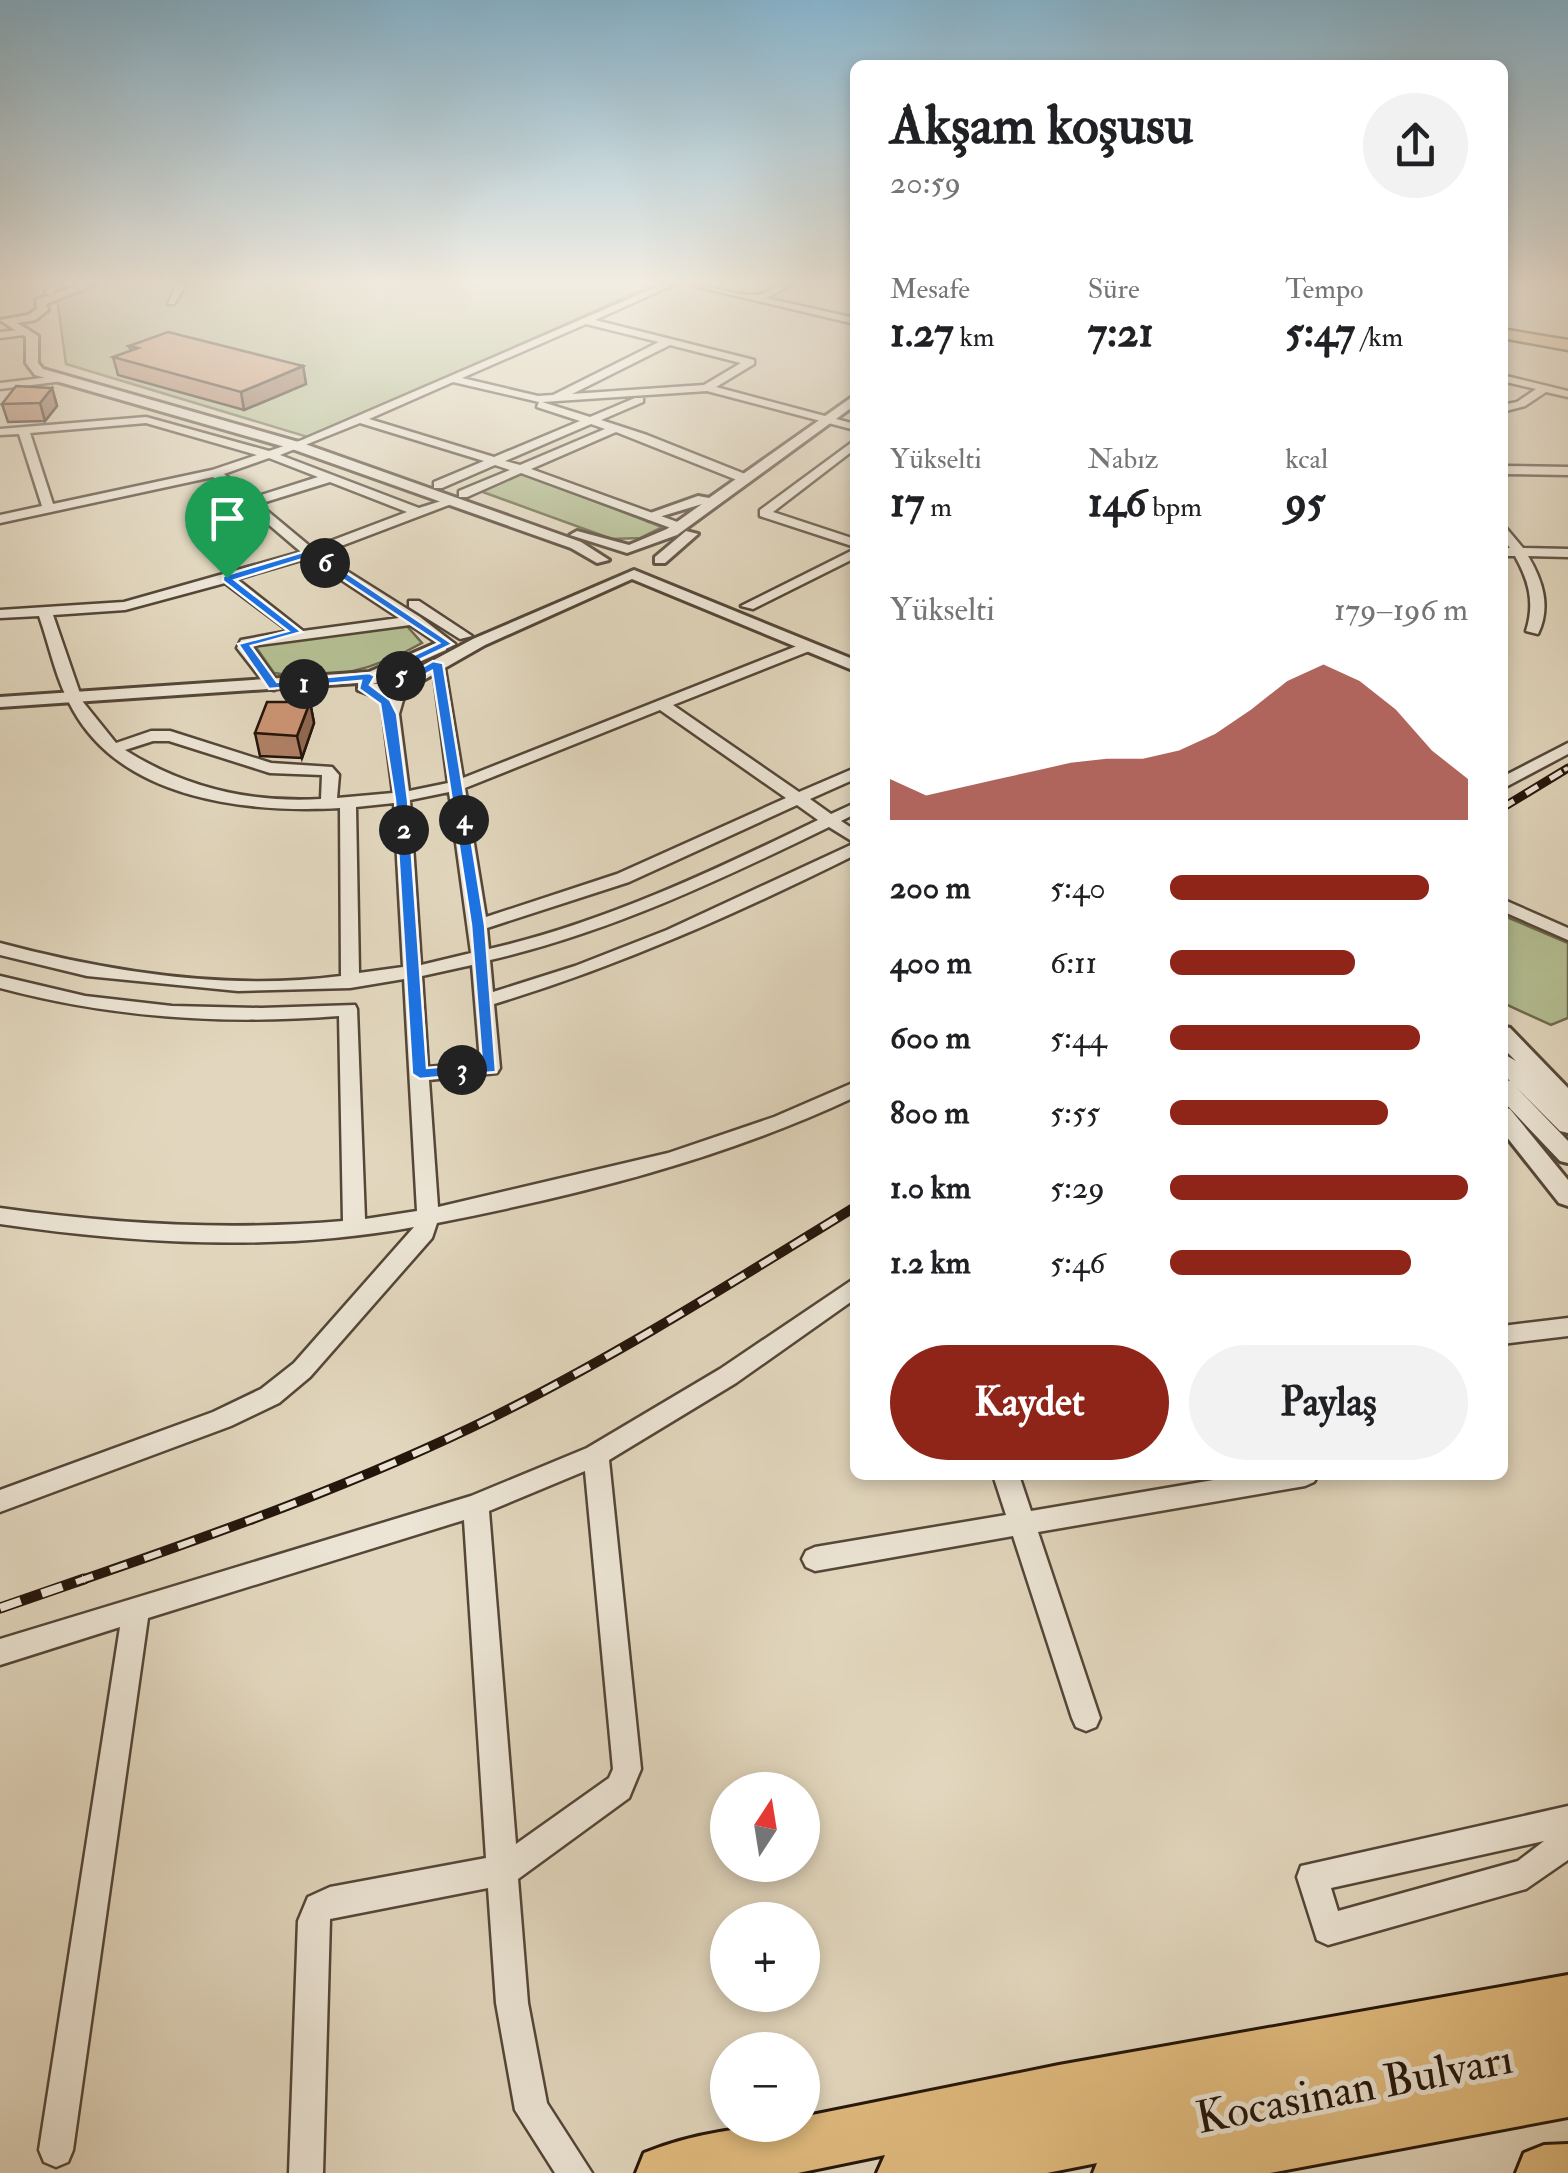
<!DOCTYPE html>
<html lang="tr">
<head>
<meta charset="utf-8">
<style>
  :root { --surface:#fff; --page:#f2f2f2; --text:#202124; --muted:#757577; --accent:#8f2418 }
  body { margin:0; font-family:"IM FELL Double Pica",serif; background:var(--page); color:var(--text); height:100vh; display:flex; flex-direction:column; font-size:38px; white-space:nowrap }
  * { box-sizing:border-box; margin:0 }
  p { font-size:32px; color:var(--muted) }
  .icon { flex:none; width:55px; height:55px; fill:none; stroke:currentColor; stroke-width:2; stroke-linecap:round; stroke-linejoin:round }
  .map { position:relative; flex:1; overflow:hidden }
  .panel { position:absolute; left:850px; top:60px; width:658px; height:1420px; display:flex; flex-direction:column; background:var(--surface); border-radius:15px; box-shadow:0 5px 15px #0003 }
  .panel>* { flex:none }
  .needle { width:65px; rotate:12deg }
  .fabs { position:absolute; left:710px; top:1772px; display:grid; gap:20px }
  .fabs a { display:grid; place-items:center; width:110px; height:110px; border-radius:50%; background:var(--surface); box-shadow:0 5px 15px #0003; font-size:50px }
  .pin { position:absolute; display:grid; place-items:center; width:85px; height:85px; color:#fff; margin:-102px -42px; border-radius:50% 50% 50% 0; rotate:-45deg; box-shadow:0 0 10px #0007 }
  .pin .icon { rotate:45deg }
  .km { position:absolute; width:50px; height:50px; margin:-25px; border-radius:50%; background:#222; color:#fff; font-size:28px; line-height:50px; text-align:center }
  .round { display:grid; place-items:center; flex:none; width:105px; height:105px; border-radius:52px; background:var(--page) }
  .headline { display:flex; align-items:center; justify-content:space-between; height:170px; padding:0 40px }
  h1 { font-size:55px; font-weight:700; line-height:75px }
  .stats { display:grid; grid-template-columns:repeat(3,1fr); gap:15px; height:170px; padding:10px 40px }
  .stats div { display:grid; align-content:center }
  .stats b { font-size:42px; font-weight:700 }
  .stats small { font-size:28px; font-weight:400 }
  .stats p { font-size:28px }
  .chart { height:280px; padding:20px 40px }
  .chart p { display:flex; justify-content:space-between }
  .chart svg { width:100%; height:180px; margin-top:10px; fill:var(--accent); opacity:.7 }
  .action { display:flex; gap:20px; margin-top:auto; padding:20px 40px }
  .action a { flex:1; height:115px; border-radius:60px; background:var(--accent); color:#fff; font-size:40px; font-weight:700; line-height:115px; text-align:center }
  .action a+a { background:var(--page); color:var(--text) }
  ul { padding:0 40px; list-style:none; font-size:32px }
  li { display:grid; grid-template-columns:160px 120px 1fr; align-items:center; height:75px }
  li i { height:25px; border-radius:12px; background:var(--accent) }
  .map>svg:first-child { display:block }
  .green { fill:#b3be92; stroke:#6c6a4e; stroke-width:2.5 }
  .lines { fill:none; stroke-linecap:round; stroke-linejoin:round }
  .minor-casing { stroke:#544638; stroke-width:5 }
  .tertiary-casing { stroke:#544638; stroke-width:6 }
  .primary-casing { stroke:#24150b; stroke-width:5 }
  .trunk-casing { stroke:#24150b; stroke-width:6 }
  .minor { fill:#ece5d5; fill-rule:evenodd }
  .tertiary { fill:#ece5d5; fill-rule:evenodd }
  .primary { fill:#e1bc7f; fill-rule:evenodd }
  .trunk { fill:#e1bc7f; fill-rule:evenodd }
  .rail-far3-casing { stroke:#24150b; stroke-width:6 }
  .rail-far2-casing { stroke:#24150b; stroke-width:9 }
  .rail-far1-casing { stroke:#24150b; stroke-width:10 }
  .rail-casing { stroke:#24150b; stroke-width:11 }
  .rail-far3 { stroke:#ece5d5; stroke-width:4; stroke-dasharray:10; stroke-linecap:butt }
  .rail-far2 { stroke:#ece5d5; stroke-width:5; stroke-dasharray:14; stroke-linecap:butt }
  .rail-far1 { stroke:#ece5d5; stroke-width:6; stroke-dasharray:18; stroke-linecap:butt }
  .rail { stroke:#ece5d5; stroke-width:8; stroke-dasharray:22; stroke-linecap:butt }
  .wall { fill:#af8064; stroke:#24150b; stroke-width:2.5 }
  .shaded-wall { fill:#8f6851; stroke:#24150b; stroke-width:2.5 }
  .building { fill:#cc9574; stroke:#24150b; stroke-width:2.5 }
  .route { fill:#1a73e8; stroke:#fff; stroke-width:2.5; fill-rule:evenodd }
  .labels { text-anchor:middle; stroke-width:10; stroke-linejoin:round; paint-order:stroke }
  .near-street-label { font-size:45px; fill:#24150b; stroke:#ece5d5 }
</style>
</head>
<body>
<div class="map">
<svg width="1568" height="2173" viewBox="0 0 1568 2173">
  <rect width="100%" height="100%" fill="#e2d7be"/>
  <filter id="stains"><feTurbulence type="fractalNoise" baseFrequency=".002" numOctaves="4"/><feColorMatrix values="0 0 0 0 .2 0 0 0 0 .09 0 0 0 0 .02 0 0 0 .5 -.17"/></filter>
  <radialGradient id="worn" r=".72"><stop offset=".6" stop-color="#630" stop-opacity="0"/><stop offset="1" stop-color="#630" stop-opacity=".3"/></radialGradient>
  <!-- green -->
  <g class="green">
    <polygon points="93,285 653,285 311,438 66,364 57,298"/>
    <polygon points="519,472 662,527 640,538 612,539 480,491"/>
    <path d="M406 625 422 643C376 669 328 683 274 673L253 643Z"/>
    <polygon points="1502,915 1568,943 1568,1018 1551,1025 1503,1003"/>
  </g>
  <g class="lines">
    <!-- minor casing -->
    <g class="minor-casing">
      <g id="minor">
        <polygon points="51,285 60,285 50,296 45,293"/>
        <polygon points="177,285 186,285 174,304 168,304"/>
        <path d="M661 285H673L595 320 754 360V364L716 387 855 424V430L707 391 542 402 590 417 635 398H643V402L601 420 647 435 750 476V482H742L616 432 531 469 683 524V530L679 531 521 473 467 497H459V491L510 470 495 465 442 488H434V482L484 461 360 423 280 455 419 508 454 497V503L320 554 420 617 455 644 443 647 410 625 252 646 281 686 274 690 269 689 237 648 241 640 289 631 225 583 125 610 53 615 83 702 116 743 151 731H170L271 763 332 767 339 775 337 798 393 793 383 714 393 686 400 682 407 686 399 714 409 791 448 783 432 660 444 663 463 778 802 644H812V650L673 705 799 792 855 768V779L810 799 831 814 855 803V814L841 821 855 830V855C738 913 620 966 494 1004L500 1068 497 1073 429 1080 438 1207 668 1153 774 1117 855 1082V1097C723 1159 580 1195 437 1223L432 1238 310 1377 279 1403 231 1426 0 1512V1490L213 1412 261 1389 294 1363 414 1227C277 1252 138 1244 0 1224V1208C114 1224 228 1231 343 1221L339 1016C223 1025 112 1018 0 988V976L85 996 172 1006 261 1008 355 1005 357 1009 365 1219 417 1211 404 979 350 988 238 991 87 976 0 955V943C109 972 228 991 341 976L340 808C247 813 123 800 73 710 56 681 50 647 39 616L0 618V610L124 602 301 552 213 477 0 523V515L42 506 19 434 0 435V429L146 417 269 451 302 440ZM586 324 659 342 553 395 538 396 462 378ZM670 345 741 363 704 385 572 394ZM453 382 539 402 537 407 580 421 494 457 369 419ZM146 423 257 455 212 470 53 504 30 433ZM591 424 605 429 520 465 505 461ZM269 458 318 477 252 498 224 474ZM330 482 407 512 312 548 259 504ZM308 558 399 618 303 631 237 579ZM660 710 786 798 617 874 486 917 465 788ZM153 741H169L270 773 322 775 321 799C250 803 185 788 125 750ZM449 792 471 953 421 965 410 800ZM394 803 403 967 359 973 356 807ZM797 805 818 820C713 871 603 923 489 949L487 928 629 882ZM829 827 855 843 667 930 575 966 493 992 490 960C608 933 720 880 829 827ZM472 965 480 1062 428 1067 422 976Z"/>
        <path d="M690 285C711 285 732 295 753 295 766 295 777 285 791 285L766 298 855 318V324Z"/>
        <polygon points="28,329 32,334 0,338 0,332"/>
        <polygon points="1502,375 1568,391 1568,397 1546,392 1525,406 1502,412 1502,405 1517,402 1536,389 1502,381"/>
        <polygon points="59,376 64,379 63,381 0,389 0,383"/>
        <polygon points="855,440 855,449 773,512 855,539 855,547 760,516 760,510"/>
        <polygon points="1502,466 1568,467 1568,475 1502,474"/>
        <path d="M1502 523 1523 548 1568 549V557L1528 556C1543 581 1551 607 1538 634L1526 631C1535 603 1529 581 1515 556H1502V548H1510L1502 537Z"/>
        <polygon points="855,549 855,558 753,609 741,606"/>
        <polygon points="409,601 419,601 472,636 460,639 409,607"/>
        <polygon points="1568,743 1568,754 1502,789 1502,777"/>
        <polygon points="1502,899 1568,928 1568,940 1502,911"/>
        <path d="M855 1278V1299L736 1383 609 1460 641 1769 629 1798 518 1879 528 2003 547 2103 592 2173H555L515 2110 496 2003 488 1888 330 1919 323 2173H289L298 1921 308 1897 330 1887 486 1858 464 1520 148 1618 73 2150 68 2162 56 2167 44 2162 39 2150 120 1627 0 1665V1639L471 1496 587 1448 720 1369ZM585 1471 613 1769 609 1778 516 1844 489 1511Z"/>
        <polygon points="1568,1318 1568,1336 1502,1344 1502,1326"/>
        <polygon points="993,1475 1019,1475 1031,1511 1243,1475 1318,1475 1314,1482 1305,1486 1038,1532 1100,1718 1096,1727 1086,1731 1076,1727 1072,1718 1013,1536 815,1571 806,1567 802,1559 806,1551 815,1547 1006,1515"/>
        <path d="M1568 1806V1860L1526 1889 1328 1945 1317 1940 1297 1877 1301 1866ZM1544 1841 1518 1861 1338 1911 1331 1888Z"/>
      </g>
    </g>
    <!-- tertiary casing -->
    <g class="tertiary-casing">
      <g id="tertiary">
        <polygon points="79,285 93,285 46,304 48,310 35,320 17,323 38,336 38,363 43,369 302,443 581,542 609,560 597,563 571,548 292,449 35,375 26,363 26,337 0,320 28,315 37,309 36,300"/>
        <polygon points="855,395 855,405 677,535 627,553 570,535 577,531 629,545 667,529 702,504 649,520 642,516 698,496 709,498"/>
        <polygon points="686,531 698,534 665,563 655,563 655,557"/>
        <path d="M634 570 855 660V671L632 579 485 645 406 690 377 697 358 690V683L0 707V697L369 672 434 644H446V650L399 671 408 674 473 639ZM388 678 393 680 392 683 373 684Z"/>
        <polygon points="1502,1026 1510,1028 1568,1088 1568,1133 1560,1131 1515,1086 1568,1141 1568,1163 1560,1161 1502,1100 1502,1079 1510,1081 1502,1073 1502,1053 1516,1061 1502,1047"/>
        <polygon points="1502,1107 1510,1109 1568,1180 1568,1206 1559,1203 1502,1131"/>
      </g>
    </g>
    <!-- primary casing -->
    <g class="primary-casing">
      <polygon id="primary" points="1502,329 1568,340 1568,350 1502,338"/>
    </g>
    <!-- trunk casing -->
    <g class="trunk-casing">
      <g id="trunk">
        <path d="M1568 1975V2117L1270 2173H1093L1097 2163 1047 2173H877L885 2155 798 2173H636L644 2153C693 2133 751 2125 802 2125V2117L1059 2065Z"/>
        <polygon points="1568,2144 1568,2173 1516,2173 1524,2153 1544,2145"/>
      </g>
    </g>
    <!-- minor -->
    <use href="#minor" class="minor"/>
    <!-- tertiary -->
    <use href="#tertiary" class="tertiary"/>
    <!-- primary -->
    <use href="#primary" class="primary"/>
    <!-- trunk -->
    <use href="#trunk" class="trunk"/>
    <!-- rail-far3 casing -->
    <g class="rail-far3-casing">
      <polyline id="rail-far3" points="1564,770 1568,768"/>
    </g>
    <!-- rail-far2 casing -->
    <g class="rail-far2-casing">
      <polyline id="rail-far2" points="1502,808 1568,768"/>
    </g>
    <!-- rail-far1 casing -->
    <g class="rail-far1-casing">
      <path id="rail-far1" d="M76 1582C218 1533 359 1483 493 1417 618 1355 736 1280 855 1207"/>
    </g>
    <!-- rail casing -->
    <g class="rail-casing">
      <polyline id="rail" points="0,1608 84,1579"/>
    </g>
    <!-- rail-far3 -->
    <use href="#rail-far3" class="rail-far3"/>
    <!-- rail-far2 -->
    <use href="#rail-far2" class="rail-far2"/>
    <!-- rail-far1 -->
    <use href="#rail-far1" class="rail-far1"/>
    <!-- rail -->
    <use href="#rail" class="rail"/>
  </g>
  <!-- wall -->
  <g class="wall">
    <polygon points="129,346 303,366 306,384 244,410 118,375 113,357 131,351"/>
    <polygon points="52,388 57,406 45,421 8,422 2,404"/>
    <polygon points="310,702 314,723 302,758 260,756 255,733"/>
  </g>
  <!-- shaded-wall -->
  <g class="shaded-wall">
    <polygon points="303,366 306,384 244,410 241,392"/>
    <polygon points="52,388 57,406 45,421 40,403"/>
    <polygon points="310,702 314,723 302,758 297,736"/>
  </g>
  <!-- building -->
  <g class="building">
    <polygon points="168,332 303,366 241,392 113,357 138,348 129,346"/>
    <polygon points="16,386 52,388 40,403 2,404"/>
    <polygon points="267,702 310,702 297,736 255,733"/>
  </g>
  <!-- sky -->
  <linearGradient id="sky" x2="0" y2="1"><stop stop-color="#87b6d0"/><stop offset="0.48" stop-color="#f2ede2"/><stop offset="1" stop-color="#f2ede2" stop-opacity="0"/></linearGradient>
  <rect width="1568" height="589" fill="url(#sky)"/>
  <!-- route -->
  <path class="route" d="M306 551H314L453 644 396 671 405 677 433 661 443 663 485 925 496 1072 420 1079 412 1074 395 800 380 704 359 689 361 681 269 689 238 644 288 631 223 581V576ZM309 557 439 643 376 673 394 678 402 687 432 671 471 925 482 1063 427 1068 408 800 397 714 390 700 370 685 375 676 369 673 277 682 251 646 302 632 235 580Z"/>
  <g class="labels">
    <!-- near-street labels -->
    <g class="near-street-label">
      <text transform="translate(1354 2087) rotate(-11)" y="16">Kocasinan Bulvarı</text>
    </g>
  </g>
  <rect width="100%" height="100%" filter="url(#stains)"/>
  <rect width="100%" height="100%" fill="url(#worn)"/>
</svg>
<div class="fabs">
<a><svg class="needle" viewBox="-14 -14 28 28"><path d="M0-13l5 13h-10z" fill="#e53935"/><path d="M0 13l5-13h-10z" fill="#757577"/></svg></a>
<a>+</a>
<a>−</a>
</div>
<div class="pin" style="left:227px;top:578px;background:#1e9e55"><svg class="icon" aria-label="arrive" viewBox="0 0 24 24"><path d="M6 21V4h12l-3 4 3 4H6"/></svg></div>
<b class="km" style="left:304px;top:684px">1</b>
<b class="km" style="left:404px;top:830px">2</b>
<b class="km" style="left:462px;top:1070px">3</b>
<b class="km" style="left:464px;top:820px">4</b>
<b class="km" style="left:401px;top:676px">5</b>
<b class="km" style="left:325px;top:563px">6</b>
<section class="panel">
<div class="headline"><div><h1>Akşam koşusu</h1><p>20:59</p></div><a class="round"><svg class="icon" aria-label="share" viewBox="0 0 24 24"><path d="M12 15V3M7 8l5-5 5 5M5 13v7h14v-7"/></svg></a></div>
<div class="stats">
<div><p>Mesafe</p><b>1.27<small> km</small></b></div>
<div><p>Süre</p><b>7:21</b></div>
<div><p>Tempo</p><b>5:47<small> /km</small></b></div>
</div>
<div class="stats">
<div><p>Yükselti</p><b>17<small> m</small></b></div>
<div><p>Nabız</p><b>146<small> bpm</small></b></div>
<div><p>kcal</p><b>95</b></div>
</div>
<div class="chart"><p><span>Yükselti</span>179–196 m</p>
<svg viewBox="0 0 160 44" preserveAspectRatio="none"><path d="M0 44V34L10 38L20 36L30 34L40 32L50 30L60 29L70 29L80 27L90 23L100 17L110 10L120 6L130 10L140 17L150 27L160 34V44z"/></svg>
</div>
<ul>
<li><b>200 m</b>5:40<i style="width:87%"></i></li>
<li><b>400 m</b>6:11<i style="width:62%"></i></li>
<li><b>600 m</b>5:44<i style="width:84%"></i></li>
<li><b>800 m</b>5:55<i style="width:73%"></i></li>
<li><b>1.0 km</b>5:29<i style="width:100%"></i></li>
<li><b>1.2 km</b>5:46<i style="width:81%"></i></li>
</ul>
<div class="action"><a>Kaydet</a><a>Paylaş</a></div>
</section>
</div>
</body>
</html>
